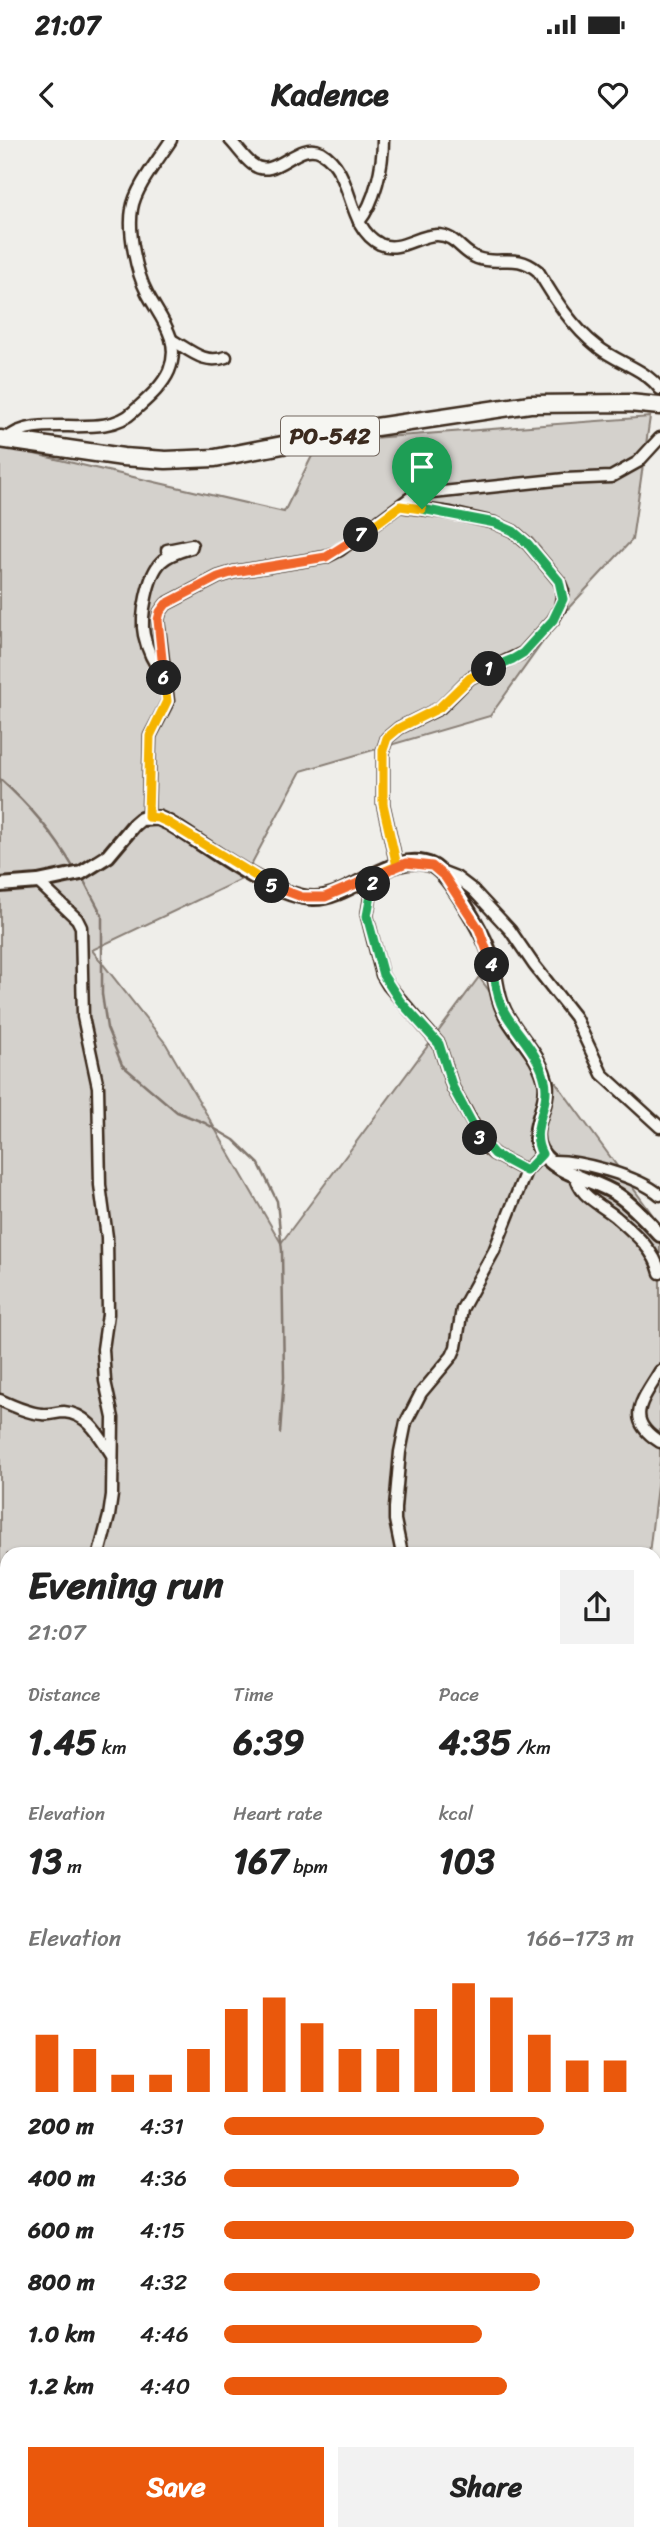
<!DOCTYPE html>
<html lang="en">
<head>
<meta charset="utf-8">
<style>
  :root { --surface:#fff; --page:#f2f2f2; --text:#222; --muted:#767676; --accent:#ea580c }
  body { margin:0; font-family:Sriracha,sans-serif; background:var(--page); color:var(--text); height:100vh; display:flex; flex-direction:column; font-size:26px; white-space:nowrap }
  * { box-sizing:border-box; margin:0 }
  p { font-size:23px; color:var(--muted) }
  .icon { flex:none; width:38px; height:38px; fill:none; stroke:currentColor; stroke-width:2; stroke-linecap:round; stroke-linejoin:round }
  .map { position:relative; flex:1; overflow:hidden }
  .panel { position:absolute; left:0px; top:1407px; width:662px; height:994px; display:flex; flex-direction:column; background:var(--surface); border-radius:21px 21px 0 0; box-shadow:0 2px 5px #0004 }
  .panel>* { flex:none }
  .pin { position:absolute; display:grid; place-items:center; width:60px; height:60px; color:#fff; margin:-72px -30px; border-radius:50% 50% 50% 0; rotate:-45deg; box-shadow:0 0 7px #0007 }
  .pin .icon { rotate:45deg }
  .km { position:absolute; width:35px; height:35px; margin:-18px; border-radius:50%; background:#222; color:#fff; font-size:19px; line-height:35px; text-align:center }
  .round { display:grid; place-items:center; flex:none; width:74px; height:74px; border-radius:0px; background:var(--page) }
  .headline { display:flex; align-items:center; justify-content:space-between; height:119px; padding:0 28px }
  h1 { font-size:38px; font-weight:700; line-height:52px }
  .metrics { display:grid; grid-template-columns:repeat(3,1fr); gap:10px; height:119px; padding:7px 28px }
  .metrics div { display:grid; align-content:center }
  .metrics b { font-size:35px; font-weight:700 }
  .metrics small { font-size:19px; font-weight:400 }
  .metrics p { font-size:19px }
  .chart { height:196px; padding:14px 28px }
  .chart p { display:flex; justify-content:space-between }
  .chart svg { width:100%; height:126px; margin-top:7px; stroke:var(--accent); stroke-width:6 }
  .button { display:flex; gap:14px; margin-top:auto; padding:14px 28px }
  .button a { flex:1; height:80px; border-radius:0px; background:var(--accent); color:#fff; font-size:28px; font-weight:700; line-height:80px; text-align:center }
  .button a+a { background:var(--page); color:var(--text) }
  ul { padding:0 28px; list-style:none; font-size:23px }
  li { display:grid; grid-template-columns:112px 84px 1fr; align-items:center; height:52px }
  li i { height:18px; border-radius:9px; background:var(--accent) }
  .status { display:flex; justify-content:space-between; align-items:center; height:49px; padding:0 35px; background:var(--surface); direction:ltr }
  .status svg { height:19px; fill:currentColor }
  header { display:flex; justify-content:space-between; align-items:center; height:91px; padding:0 28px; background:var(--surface); font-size:32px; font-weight:700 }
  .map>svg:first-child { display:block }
  .green { fill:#d4d1cc; stroke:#887e75; stroke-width:2 }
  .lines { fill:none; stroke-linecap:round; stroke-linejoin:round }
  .stream { stroke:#81766d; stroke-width:2.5 }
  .minor-casing { stroke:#3b2a1e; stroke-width:15 }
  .tertiary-casing { stroke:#3b2a1e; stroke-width:18 }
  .primary-casing { stroke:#3b2a1e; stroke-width:21 }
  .motorway-casing { stroke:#3b2a1e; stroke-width:23 }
  .minor { stroke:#f6f6f2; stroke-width:10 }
  .tertiary { stroke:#f6f6f2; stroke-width:12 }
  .primary { stroke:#f6f6f2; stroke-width:16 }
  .motorway { stroke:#f6f6f2; stroke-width:18 }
  .split-1-casing { stroke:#fff; stroke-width:14 }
  .split-2-casing { stroke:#fff; stroke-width:14 }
  .split-3-casing { stroke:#fff; stroke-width:14 }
  .split-4-casing { stroke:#fff; stroke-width:14 }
  .split-5-casing { stroke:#fff; stroke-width:14 }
  .split-6-casing { stroke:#fff; stroke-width:14 }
  .split-7-casing { stroke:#fff; stroke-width:14 }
  .split-8-casing { stroke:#fff; stroke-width:14 }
  .split-1 { stroke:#22a559; stroke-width:9 }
  .split-2 { stroke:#f5b400; stroke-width:9 }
  .split-3 { stroke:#22a559; stroke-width:9 }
  .split-4 { stroke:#22a559; stroke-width:9 }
  .split-5 { stroke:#f0652b; stroke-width:9 }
  .split-6 { stroke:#f5b400; stroke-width:9 }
  .split-7 { stroke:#f0652b; stroke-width:9 }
  .split-8 { stroke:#f5b400; stroke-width:9 }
  .labels { text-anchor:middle; stroke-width:7; stroke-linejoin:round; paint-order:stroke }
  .shield { fill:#f6f6f2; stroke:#73675e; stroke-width:2 }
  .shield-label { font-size:23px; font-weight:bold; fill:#3b2a1e }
</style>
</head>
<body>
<div class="status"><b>21:07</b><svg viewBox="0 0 49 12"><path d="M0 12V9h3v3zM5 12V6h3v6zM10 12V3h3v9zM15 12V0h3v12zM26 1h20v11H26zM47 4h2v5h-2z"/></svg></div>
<header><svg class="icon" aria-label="back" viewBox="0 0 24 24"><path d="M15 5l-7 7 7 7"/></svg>Kadence<svg class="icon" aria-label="heart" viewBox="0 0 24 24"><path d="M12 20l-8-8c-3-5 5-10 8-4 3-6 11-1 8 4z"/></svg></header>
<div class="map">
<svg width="660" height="2401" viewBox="0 0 660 2401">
  <rect width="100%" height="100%" fill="#efeeea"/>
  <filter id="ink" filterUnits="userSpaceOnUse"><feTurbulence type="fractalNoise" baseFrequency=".0143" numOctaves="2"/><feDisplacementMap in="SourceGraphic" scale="14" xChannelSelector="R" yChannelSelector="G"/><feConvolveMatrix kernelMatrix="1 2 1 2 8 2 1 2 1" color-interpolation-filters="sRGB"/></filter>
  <g filter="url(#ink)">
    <!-- green -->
    <g class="green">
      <polygon points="650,277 632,400 562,475 490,576 301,631 244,738 92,810 166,904 281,1103 479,837 660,1085 660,1321 649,1414 7,1414 7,2394 654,2394 655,2153 660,2162 660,2401 0,2401 0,306 284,372 319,302"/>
      <polygon points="654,1500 660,1509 660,2077 655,2099"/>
    </g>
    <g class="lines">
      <!-- stream -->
      <g class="stream">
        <path d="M0 639C29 665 54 694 73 727"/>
        <polyline points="84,741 102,775 102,854 107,888 122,925 177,972 205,983 234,1000 259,1024 277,1061 282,1111 284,1237 280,1293"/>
      </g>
      <!-- minor casing -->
      <g class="minor-casing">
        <g id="minor">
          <path d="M230 0C237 7 244 18 252 24 275 42 297 0 321 12 355 32 345 86 380 104 399 113 417 95 437 95 456 95 461 112 477 118 499 126 516 112 538 131 554 158 572 187 598 207 618 223 644 228 660 249"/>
          <path d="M359 82C375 62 383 26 383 0"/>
          <path d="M172 200C190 210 204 225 226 217"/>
          <path d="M7 299C36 271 103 302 134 271 146 260 162 247 169 231 182 200 160 178 147 153 136 132 128 92 132 69 135 48 159 19 171 0"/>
          <path d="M163 535C154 524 147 509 144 495 140 477 148 435 161 422 169 414 181 411 191 408L192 405 167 410"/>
          <polyline points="148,677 150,596 168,561 158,480 160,472 166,464 218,437 234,432 326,417 340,410 414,355 565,339 611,337 638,322 660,298"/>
          <polyline points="397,726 383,664 383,610 387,598 399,588 440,568 470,538 523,513 553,480 560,468 563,451 559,441 528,404 513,391 495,383 451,373 400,366"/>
          <polyline points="438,730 456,737 473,750 510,790 534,825 575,877 602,934 660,987"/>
          <polyline points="374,735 367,776 382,835 388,845 439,904 453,948 486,1007 494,1014 526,1031"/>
          <polyline points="38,742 77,779 81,787 83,877 98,947 100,1045 107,1097 108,1174 103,1209 105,1241 113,1278 112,1355 109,1376 99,1414"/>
          <path d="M551 1021C579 1020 638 1036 660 1055"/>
          <path d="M575 1034C579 1057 599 1063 616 1077 633 1092 655 1110 660 1133"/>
          <path d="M660 1231C643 1260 623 1279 660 1302"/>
          <path d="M0 1260C13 1266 28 1273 42 1274 50 1275 57 1272 64 1272 89 1274 100 1297 112 1315"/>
          <polyline points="402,1414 395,1380 395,1368 400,1312 406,1282 421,1253 452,1216 456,1207 462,1169 494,1111 526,1031 542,1014"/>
          <polyline points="0,1783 7,1767"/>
          <polyline points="0,2000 7,1998"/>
          <polyline points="654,2326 660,2322"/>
          <polyline points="165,2394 167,2401"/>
          <polyline points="552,2401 569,2394"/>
        </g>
      </g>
      <!-- tertiary casing -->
      <g class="tertiary-casing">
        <path id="tertiary" d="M0 745 38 742 81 733 108 716 134 685 141 679 158 678 169 683C206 705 272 757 313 758 352 759 394 707 433 726 450 735 484 795 490 814 496 833 495 853 504 871 516 896 541 915 546 944 549 967 528 989 540 1010 555 1035 595 1039 618 1055 634 1066 647 1081 660 1095"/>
      </g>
      <!-- primary casing -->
      <g class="primary-casing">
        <polyline id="primary" points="0,299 123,317 166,320 215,318 376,287 530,264 629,263 660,266"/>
      </g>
      <!-- motorway casing -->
      <g class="motorway-casing">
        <g id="motorway">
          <polyline points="0,1862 7,1860"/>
          <polyline points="654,1876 660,1877"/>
          <polyline points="0,1880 7,1878"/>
          <polyline points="654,1894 660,1895"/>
        </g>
      </g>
      <!-- minor -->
      <use href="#minor" class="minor"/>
      <!-- tertiary -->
      <use href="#tertiary" class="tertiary"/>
      <!-- primary -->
      <use href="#primary" class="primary"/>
      <!-- motorway -->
      <use href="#motorway" class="motorway"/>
    </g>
  </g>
  <g class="lines" filter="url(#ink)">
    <!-- split-1 casing -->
    <g class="split-1-casing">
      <polyline id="split-1" points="422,369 495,383 513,391 528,404 559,441 563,459 553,480 523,513 513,519 489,529"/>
    </g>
    <!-- split-2 casing -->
    <g class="split-2-casing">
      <polyline id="split-2" points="373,744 374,736 397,726 383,664 383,610 387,598 399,588 439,568 470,538 489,529"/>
    </g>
    <!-- split-3 casing -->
    <g class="split-3-casing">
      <polyline id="split-3" points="373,744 367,776 383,835 400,861 439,904 453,948 480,998"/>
    </g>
    <!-- split-4 casing -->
    <g class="split-4-casing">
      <path id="split-4" d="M480 998 494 1014 526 1031 542 1014C528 988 551 967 545 941 540 916 520 897 507 876 497 861 496 842 492 825"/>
    </g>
    <!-- split-5 casing -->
    <g class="split-5-casing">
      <polyline id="split-5" points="272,746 302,757 325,757 406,723 432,726 445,737 479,789 492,825"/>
    </g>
    <!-- split-6 casing -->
    <g class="split-6-casing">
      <polyline id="split-6" points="164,538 167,561 150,596 148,677 158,678 169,683 272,746"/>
    </g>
    <!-- split-7 casing -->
    <g class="split-7-casing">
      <polyline id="split-7" points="164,538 158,480 160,472 166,464 218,437 234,432 326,417 361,395"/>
    </g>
    <!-- split-8 casing -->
    <g class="split-8-casing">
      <polyline id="split-8" points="361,395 400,366 422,369"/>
    </g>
    <!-- split-1 -->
    <use href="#split-1" class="split-1"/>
    <!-- split-2 -->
    <use href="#split-2" class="split-2"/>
    <!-- split-3 -->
    <use href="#split-3" class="split-3"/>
    <!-- split-4 -->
    <use href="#split-4" class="split-4"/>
    <!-- split-5 -->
    <use href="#split-5" class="split-5"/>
    <!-- split-6 -->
    <use href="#split-6" class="split-6"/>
    <!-- split-7 -->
    <use href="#split-7" class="split-7"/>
    <!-- split-8 -->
    <use href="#split-8" class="split-8"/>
  </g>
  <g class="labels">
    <!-- shield labels -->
    <rect class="shield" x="281" y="276.5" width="98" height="39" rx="5"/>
    <g class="shield-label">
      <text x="330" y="304">PO-542</text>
    </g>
  </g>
</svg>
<div class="pin" style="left:422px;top:369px;background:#1e9e55"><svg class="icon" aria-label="arrive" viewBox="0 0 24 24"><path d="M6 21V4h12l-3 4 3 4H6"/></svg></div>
<b class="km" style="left:489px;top:529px">1</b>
<b class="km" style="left:373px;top:744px">2</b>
<b class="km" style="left:480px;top:998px">3</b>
<b class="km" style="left:492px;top:825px">4</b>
<b class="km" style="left:272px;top:746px">5</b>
<b class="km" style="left:164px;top:538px">6</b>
<b class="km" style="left:361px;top:395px">7</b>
<section class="panel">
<div class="headline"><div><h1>Evening run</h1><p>21:07</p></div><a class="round"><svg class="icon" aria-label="share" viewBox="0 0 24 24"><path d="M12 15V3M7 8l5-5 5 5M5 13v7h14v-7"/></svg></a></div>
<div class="metrics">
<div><p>Distance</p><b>1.45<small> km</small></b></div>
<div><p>Time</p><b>6:39</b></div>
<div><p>Pace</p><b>4:35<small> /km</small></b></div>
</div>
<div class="metrics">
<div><p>Elevation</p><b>13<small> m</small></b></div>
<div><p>Heart rate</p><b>167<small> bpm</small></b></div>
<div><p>kcal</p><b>103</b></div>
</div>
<div class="chart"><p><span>Elevation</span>166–173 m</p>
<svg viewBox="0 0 160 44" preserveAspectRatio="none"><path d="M5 44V24M15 44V29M25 44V38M35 44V38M45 44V29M55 44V15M65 44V11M75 44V20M85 44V29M95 44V29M105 44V15M115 44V6M125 44V11M135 44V24M145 44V33M155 44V33"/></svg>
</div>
<ul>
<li><b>200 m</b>4:31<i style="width:78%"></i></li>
<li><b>400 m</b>4:36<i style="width:72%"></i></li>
<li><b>600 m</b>4:15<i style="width:100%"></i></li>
<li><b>800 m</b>4:32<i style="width:77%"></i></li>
<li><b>1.0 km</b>4:46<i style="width:63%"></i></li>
<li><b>1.2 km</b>4:40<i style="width:69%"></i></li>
</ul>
<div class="button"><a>Save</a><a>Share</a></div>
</section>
</div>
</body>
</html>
